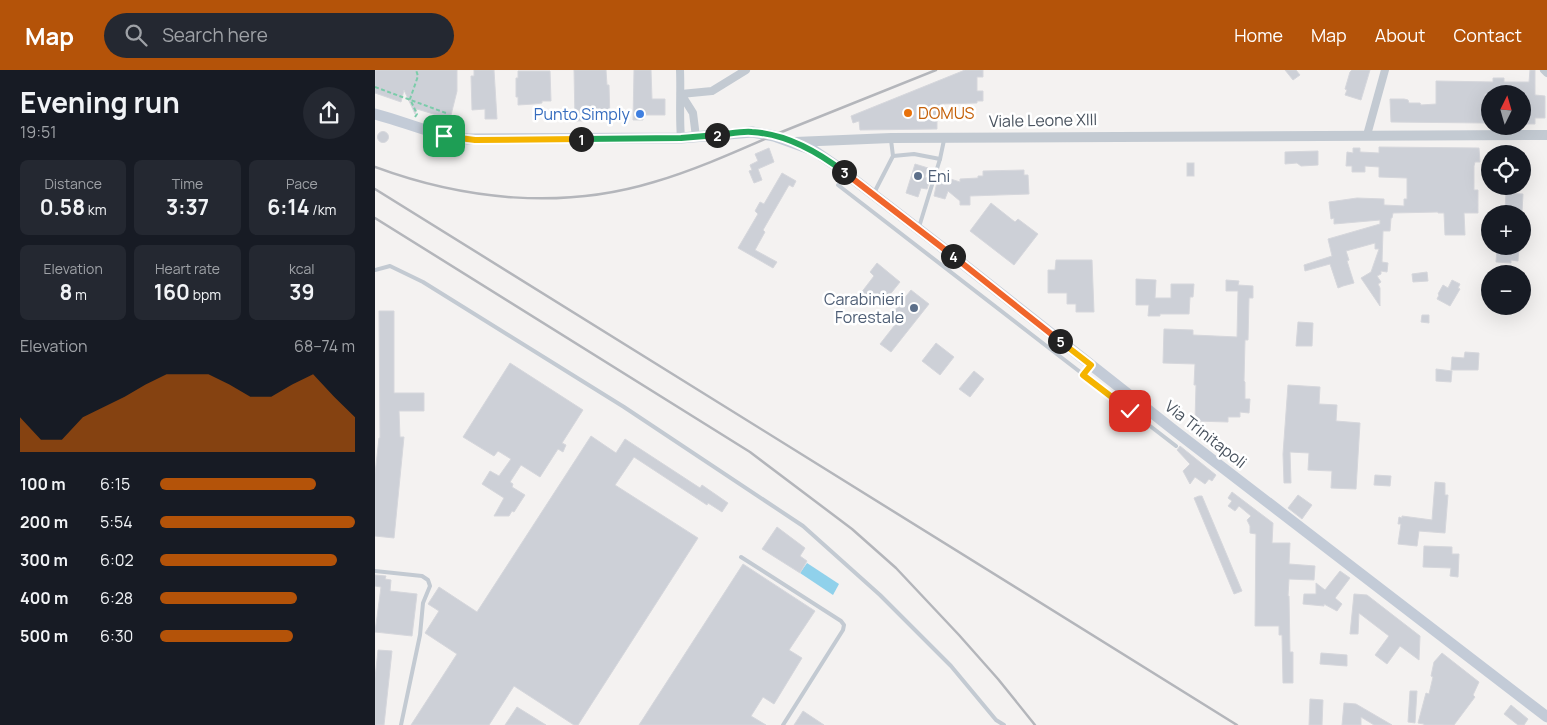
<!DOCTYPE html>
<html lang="en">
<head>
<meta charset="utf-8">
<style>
  :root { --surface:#171b24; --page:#242831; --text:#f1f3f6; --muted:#9ea1a6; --accent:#b45309 }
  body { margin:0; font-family:Manrope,sans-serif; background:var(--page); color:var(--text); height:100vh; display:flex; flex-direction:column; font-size:19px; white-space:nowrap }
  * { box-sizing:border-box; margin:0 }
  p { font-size:16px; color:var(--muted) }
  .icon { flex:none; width:28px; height:28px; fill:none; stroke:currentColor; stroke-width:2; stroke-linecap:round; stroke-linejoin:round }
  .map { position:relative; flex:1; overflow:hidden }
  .sheet { display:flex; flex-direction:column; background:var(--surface); width:375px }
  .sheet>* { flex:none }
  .needle { width:32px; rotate:5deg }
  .tools { position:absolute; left:1106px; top:15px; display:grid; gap:10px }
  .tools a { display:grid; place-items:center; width:50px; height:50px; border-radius:50%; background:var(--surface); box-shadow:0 5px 20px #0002; font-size:25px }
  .pin { position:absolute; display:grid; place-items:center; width:42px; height:42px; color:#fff; margin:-21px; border-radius:10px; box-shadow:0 2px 8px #0006 }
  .km { position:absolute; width:25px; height:25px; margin:-12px; border-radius:50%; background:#222; color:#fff; font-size:14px; line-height:25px; text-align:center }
  .round { display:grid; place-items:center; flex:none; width:52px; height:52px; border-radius:26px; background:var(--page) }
  .summary { display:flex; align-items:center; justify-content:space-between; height:85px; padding:0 20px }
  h1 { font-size:28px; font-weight:700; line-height:38px }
  .stats { display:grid; grid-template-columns:repeat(3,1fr); gap:8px; height:85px; padding:5px 20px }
  .stats div { display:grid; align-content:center; border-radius:8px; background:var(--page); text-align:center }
  .stats b { font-size:21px; font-weight:700 }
  .stats small { font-size:14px; font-weight:400 }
  .stats p { font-size:14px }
  .chart { height:140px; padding:10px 20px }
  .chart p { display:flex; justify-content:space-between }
  .chart svg { width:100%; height:90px; margin-top:5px; fill:var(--accent); opacity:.7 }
  ul { padding:0 20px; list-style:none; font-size:16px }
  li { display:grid; grid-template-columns:80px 60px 1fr; align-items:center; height:38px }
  li i { height:12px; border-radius:6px; background:var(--accent) }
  header { display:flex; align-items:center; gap:30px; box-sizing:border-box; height:70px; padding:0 25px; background:var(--accent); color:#fff }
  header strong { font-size:24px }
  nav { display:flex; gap:28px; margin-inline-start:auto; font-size:18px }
  .search { width:350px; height:45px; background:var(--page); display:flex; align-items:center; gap:12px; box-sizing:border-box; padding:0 18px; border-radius:28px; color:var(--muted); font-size:19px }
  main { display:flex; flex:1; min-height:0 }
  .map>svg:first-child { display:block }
  .water { fill:#90d1eb }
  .building { fill:#cdd0d7; stroke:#d6d7dc }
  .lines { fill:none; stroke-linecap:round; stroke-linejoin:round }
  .path { stroke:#7bccaa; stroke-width:2; stroke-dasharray:4 2.5; stroke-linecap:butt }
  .service { stroke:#c3cad2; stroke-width:4 }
  .minor { stroke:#c3cad2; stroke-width:8 }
  .tertiary { stroke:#c3cad2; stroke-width:10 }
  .secondary { stroke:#c3cbd7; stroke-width:11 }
  .rail { stroke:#b4b6bb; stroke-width:2.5 }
  .split-1-casing { stroke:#fff; stroke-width:10 }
  .split-2-casing { stroke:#fff; stroke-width:10 }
  .split-3-casing { stroke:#fff; stroke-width:10 }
  .split-4-casing { stroke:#fff; stroke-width:10 }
  .split-5-casing { stroke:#fff; stroke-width:10 }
  .split-6-casing { stroke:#fff; stroke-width:10 }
  .split-1 { stroke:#f5b400; stroke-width:6 }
  .split-2 { stroke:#22a559; stroke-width:6 }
  .split-3 { stroke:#22a559; stroke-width:6 }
  .split-4 { stroke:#f0652b; stroke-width:6 }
  .split-5 { stroke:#f0652b; stroke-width:6 }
  .split-6 { stroke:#f5b400; stroke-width:6 }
  .food-dot { fill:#e8710a; stroke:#fff; stroke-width:2 }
  .shop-dot { fill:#3f7fe0; stroke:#fff; stroke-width:2 }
  .service-dot { fill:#5c6f8a; stroke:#fff; stroke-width:2 }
  .labels { text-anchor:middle; stroke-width:5; stroke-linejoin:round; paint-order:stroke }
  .food-label { font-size:16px; fill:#c56008; stroke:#fff; text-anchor:start }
  .shop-label { font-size:16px; fill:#366cbe; stroke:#fff; text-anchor:end }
  .street-label { font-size:16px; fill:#49535f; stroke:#fff }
  .service-label { font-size:16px; fill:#4e5e75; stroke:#fff; text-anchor:start }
</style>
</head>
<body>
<header>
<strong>Map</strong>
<div class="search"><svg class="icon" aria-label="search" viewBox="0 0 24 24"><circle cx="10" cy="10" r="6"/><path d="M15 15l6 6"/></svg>Search here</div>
<nav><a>Home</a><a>Map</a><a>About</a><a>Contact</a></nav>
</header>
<main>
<section class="sheet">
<div class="summary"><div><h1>Evening run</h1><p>19:51</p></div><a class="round"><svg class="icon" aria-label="share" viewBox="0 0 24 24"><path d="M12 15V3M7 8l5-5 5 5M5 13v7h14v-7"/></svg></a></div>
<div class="stats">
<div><p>Distance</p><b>0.58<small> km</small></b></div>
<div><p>Time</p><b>3:37</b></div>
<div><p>Pace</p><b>6:14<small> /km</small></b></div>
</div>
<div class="stats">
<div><p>Elevation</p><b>8<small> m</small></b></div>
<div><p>Heart rate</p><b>160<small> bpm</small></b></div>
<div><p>kcal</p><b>39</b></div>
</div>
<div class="chart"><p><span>Elevation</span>68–74 m</p>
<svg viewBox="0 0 160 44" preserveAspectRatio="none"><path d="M0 44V27L10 38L20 38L30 27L40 22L50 17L60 11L70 6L80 6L90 6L100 11L110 17L120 17L130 11L140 6L150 17L160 27V44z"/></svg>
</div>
<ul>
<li><b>100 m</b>6:15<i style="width:80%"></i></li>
<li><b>200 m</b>5:54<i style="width:100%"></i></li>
<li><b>300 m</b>6:02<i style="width:91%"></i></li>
<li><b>400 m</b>6:28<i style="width:70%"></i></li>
<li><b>500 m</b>6:30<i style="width:68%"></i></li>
</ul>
</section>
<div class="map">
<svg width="1172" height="655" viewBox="0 0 1172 655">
  <rect width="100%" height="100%" fill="#f4f2f1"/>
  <!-- water -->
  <polygon class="water" points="432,493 464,514 458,525 425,503"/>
  <!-- building -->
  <g class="building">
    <polygon points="0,0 82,0 82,21 75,49 42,39 40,44 29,20 26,32 0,23"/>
    <polygon points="99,0 119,0 122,49 110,49 110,39 97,40 96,6 99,6"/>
    <polygon points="199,0 231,0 232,15 234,15 235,50 200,51"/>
    <polygon points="259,0 276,0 277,29 290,29 290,45 268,45 268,50 258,50"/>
    <polygon points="590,0 608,0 608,7 602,7 602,21 608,21 608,31 602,31 602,33 567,34 567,47 562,47 562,59 485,60 484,51 478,53 476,46"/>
    <polygon points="910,0 921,0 925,5 918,10"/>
    <polygon points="977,0 995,0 986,30 970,25 972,20 970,19 975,2"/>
    <polygon points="1155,0 1160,0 1160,25 1170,26 1170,48 1160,48 1160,54 1148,54 1148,24 1110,24 1110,53 1016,52 1015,29 1029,29 1033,30 1034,33 1045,33 1046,35 1061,34 1061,11 1118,12 1118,8 1129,8 1129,12 1154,12"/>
    <polygon points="143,1 175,1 176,31 167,31 167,33 159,34 143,35 143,27 141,27 141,8 143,8"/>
    <circle cx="8" cy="67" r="5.5"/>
    <polygon points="1004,77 1104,78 1105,92 1100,92 1099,96 1099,120 1103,120 1103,143 1089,143 1090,165 1070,165 1069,143 1063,143 1063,142 1018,143 1017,148 1016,148 1015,161 1008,161 1007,192 1013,193 1012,202 1006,201 1006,204 1002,206 1006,212 1003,214 1005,218 1005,236 986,208 996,202 1004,179 1000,179 1000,173 971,181 974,190 972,191 979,213 968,216 963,218 955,194 930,201 929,195 957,186 953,169 1005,154 1005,150 959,154 959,148 956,149 954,132 982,128 1009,129 1009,135 1029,136 1029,129 1032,129 1032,108 1004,107 1004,97 990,96 990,102 977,102 977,96 971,96 972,82 978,83 978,78 985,78 985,82 1004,83"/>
    <polygon points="394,78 399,92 383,99 387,110 379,113 374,101 377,100 375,95 383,91 380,84"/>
    <polygon points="943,81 943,95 926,96 922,93 910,94 910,82"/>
    <rect x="812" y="93" width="7" height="13"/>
    <polygon points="540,94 553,98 550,107 555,109 552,119 546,118 543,127 531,123"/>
    <polygon points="649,100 649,105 653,105 654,124 595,126 595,135 585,135 585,131 573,121 570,129 559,126 562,112 564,112 566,106 585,112 585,109 603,108 603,106 608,106 608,101"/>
    <polygon points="407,103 421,111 418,117 414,115 388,160 390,162 380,180 402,192 398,198 363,178 383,144 380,141 385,132 389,134"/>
    <polygon points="1131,123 1148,124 1147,141 1130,140"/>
    <polygon points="616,133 640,152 643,149 663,164 639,195 595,161"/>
    <polygon points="1122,176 1144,176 1143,191 1136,190 1136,193 1121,192"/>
    <polygon points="681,190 717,190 719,242 701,242 701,234 692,234 692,223 673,223 673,200 680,200"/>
    <polygon points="502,193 525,212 505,237 486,223 499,206 495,202"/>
    <polygon points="1052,202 1053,211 1038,212 1037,204"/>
    <polygon points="761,209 781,210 780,228 796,228 796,214 819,214 818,227 815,227 814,244 785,244 785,246 773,246 774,235 761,235"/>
    <polygon points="851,210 864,211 863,215 878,216 878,228 874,228 873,270 870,270 869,311 870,312 870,329 875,329 874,343 865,342 865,347 853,347 853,352 820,351 821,315 819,315 820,294 788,293 789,259 818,260 818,265 862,267 863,221 851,221"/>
    <polygon points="1077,210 1085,214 1083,218 1085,219 1075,236 1062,229 1064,225 1063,224 1068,215 1073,218"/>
    <polygon points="536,220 554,234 516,282 505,274 523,251 516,245"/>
    <polygon points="4,241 19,241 19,323 49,323 49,341 24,341 25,367 29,367 19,468 0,466 0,404 4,368 5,368"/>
    <polygon points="1047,245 1054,245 1054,253 1046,252"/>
    <polygon points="923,252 938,253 937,276 921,276"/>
    <polygon points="561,273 579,287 565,305 547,291"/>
    <polygon points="1090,282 1104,283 1103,300 1076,300 1077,287 1089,288"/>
    <polygon points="135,293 208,340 187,373 191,375 188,382 183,379 165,407 146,395 135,412 138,414 137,417 150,425 139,442 137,441 134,446 119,446 129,428 107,414 115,401 124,406 136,389 123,381 119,386 88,367"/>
    <polygon points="1061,299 1077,301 1076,312 1061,311"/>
    <polygon points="599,301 609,309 595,327 584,319"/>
    <polygon points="913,315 945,317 944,334 962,335 961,351 985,353 981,419 956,418 957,401 933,400 934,383 915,382 916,413 909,413 908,384"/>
    <polygon points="216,366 241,383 250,369 325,418 327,415 353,433 347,442 333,433 332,435 259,387 240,415 323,468 203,655 199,655 139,616 114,655 36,655 82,584 50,563 64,541 53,534 64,517 102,542"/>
    <polygon points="805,376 841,405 837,411 834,409 830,414 820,407 815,414 808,401 815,394 802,380"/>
    <polygon points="1000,405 1016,406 1015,416 999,415"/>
    <polygon points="1060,412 1070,413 1070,425 1073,425 1070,463 1044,461 1042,476 1023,474 1026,454 1023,454 1024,447 1027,448 1027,446 1057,450"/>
    <polygon points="857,422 898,453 897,473 915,473 914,494 940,496 939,510 914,509 913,526 914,526 915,582 918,582 918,613 908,613 907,565 904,565 904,556 880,556 881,464 875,463 875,456 872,450 876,446 864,436 860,441 853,436 857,431 853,428"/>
    <polygon points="923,425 937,435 927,449 913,438"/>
    <polygon points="824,426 827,426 867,521 859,524 819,428"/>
    <polygon points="402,457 430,478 425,486 432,491 425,503 387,479"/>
    <polygon points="1049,476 1077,477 1077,484 1084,484 1083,507 1075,506 1076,498 1048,497"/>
    <polygon points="368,494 440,541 414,580 427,588 399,634 388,627 376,646 391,655 264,655"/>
    <polygon points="965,501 975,508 960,528 967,534 962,541 949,534 949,536 928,534 929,524 941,524 941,513 950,520"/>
    <polygon points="0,505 11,506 10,509 16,510 15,521 42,524 37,566 0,562 6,517 0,516"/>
    <polygon points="979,524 992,525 1045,566 1044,590 1025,576 1012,594 1000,585 1014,566 984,543 983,564 975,564"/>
    <polygon points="3,580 17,581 9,655 0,655 0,608"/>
    <polygon points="946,583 972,585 972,596 945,594"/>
    <polygon points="1067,583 1104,612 1098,625 1100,627 1079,655 1049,655 1049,654 1043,653 1051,623 1054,624 1058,607 1056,606 1059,592"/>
    <polygon points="1035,621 1042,621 1040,653 1033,652"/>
    <polygon points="935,629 948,630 947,655 934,655"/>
    <polygon points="969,633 981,634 1017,655 999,655 986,647 986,655 967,655"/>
    <polygon points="1136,635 1153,649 1149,655 1143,655 1129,644"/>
    <polygon points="142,637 171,655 130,655"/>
    <polygon points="428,641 449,655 419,655"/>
  </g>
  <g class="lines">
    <!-- path -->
    <g class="path">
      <polyline points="0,17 71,43 74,52 72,57"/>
      <polyline points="40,47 42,44 35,29 43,6 41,0"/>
    </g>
    <!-- service -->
    <g class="service">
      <polyline points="518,86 539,84 565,89"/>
      <polyline points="463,115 801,376"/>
      <polyline points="499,123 518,86 516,70"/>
      <polyline points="544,157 565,89 569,70"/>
      <polyline points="0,200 15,196 48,212 249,337 428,456 505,525 576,596 621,650 629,655"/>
      <polyline points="366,487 466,551 469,555 468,560 408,655"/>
      <polyline points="0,501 47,506 53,510 55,516 48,533 45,565 26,655"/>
    </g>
    <!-- minor -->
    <g class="minor">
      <path d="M305 0C306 23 304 45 306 68"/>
      <polyline points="1169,0 1172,3"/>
      <polyline points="306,24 337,21 371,0"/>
      <polyline points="306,24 318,43 321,67"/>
      <polyline points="992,65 1010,0"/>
    </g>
    <!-- tertiary -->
    <polyline class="tertiary" points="420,72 516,68 1172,65"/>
    <!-- secondary -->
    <path class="secondary" d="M0 44C31 52 60 66 93 69L306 68 377 62 399 66 438 80 460 95 559 171 800 361 1172 647"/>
    <!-- rail -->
    <g class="rail">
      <path d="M0 97C89 130 187 140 279 112 320 100 360 82 399 65 453 43 507 22 561 0"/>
      <polyline points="0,119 862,655"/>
      <polyline points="0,148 375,382 477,459 521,498 584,565 623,609 660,655"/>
    </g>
  </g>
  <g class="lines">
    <!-- split-1 casing -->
    <g class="split-1-casing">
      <polyline id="split-1" points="69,66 100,70 206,69"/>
    </g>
    <!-- split-2 casing -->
    <g class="split-2-casing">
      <polyline id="split-2" points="206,69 306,68 342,65"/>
    </g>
    <!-- split-3 casing -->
    <g class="split-3-casing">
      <path id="split-3" d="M342 65C354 64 366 61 377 62 412 64 443 82 469 102"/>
    </g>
    <!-- split-4 casing -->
    <g class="split-4-casing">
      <polyline id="split-4" points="469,102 578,186"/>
    </g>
    <!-- split-5 casing -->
    <g class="split-5-casing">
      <polyline id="split-5" points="578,186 685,271"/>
    </g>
    <!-- split-6 casing -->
    <g class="split-6-casing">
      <polyline id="split-6" points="685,271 716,295 708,305 755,341"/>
    </g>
    <!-- split-1 -->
    <use href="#split-1" class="split-1"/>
    <!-- split-2 -->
    <use href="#split-2" class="split-2"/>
    <!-- split-3 -->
    <use href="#split-3" class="split-3"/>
    <!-- split-4 -->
    <use href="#split-4" class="split-4"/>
    <!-- split-5 -->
    <use href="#split-5" class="split-5"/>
    <!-- split-6 -->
    <use href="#split-6" class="split-6"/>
  </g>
  <!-- markers -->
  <circle class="food-dot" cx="533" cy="43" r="5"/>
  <circle class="shop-dot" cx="265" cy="44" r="5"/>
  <g class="service-dot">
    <circle cx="543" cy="106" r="5"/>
    <circle cx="539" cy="238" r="5"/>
  </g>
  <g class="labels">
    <!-- food labels -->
    <g class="food-label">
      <text x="543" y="49">DOMUS</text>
    </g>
    <!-- shop labels -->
    <g class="shop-label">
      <text x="255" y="50">Punto Simply</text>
    </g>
    <!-- street labels -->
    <g class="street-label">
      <text transform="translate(668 50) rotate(-1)" y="6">Viale Leone XIII</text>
      <text transform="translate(831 364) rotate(38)" y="6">Via Trinitapoli</text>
    </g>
    <!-- service labels -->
    <g class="service-label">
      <text x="553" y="112">Eni</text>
      <text x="529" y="235" text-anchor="end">Carabinieri<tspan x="529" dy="18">Forestale</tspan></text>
    </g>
  </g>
</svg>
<div class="tools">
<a><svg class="needle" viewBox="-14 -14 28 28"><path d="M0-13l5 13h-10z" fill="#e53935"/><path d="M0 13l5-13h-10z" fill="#9ea1a6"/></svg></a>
<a><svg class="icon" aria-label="locate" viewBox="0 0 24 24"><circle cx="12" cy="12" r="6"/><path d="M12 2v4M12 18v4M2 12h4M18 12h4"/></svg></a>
<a>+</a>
<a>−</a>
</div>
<div class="pin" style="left:69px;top:66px;background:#1e9e55"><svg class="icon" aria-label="arrive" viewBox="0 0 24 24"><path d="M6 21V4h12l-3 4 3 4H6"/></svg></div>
<div class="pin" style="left:755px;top:341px;background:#d93025"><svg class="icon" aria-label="check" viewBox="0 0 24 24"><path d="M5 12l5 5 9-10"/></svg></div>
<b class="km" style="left:206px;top:69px">1</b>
<b class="km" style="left:342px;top:65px">2</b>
<b class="km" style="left:469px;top:102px">3</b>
<b class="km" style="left:578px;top:186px">4</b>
<b class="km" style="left:685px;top:271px">5</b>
</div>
</main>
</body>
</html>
